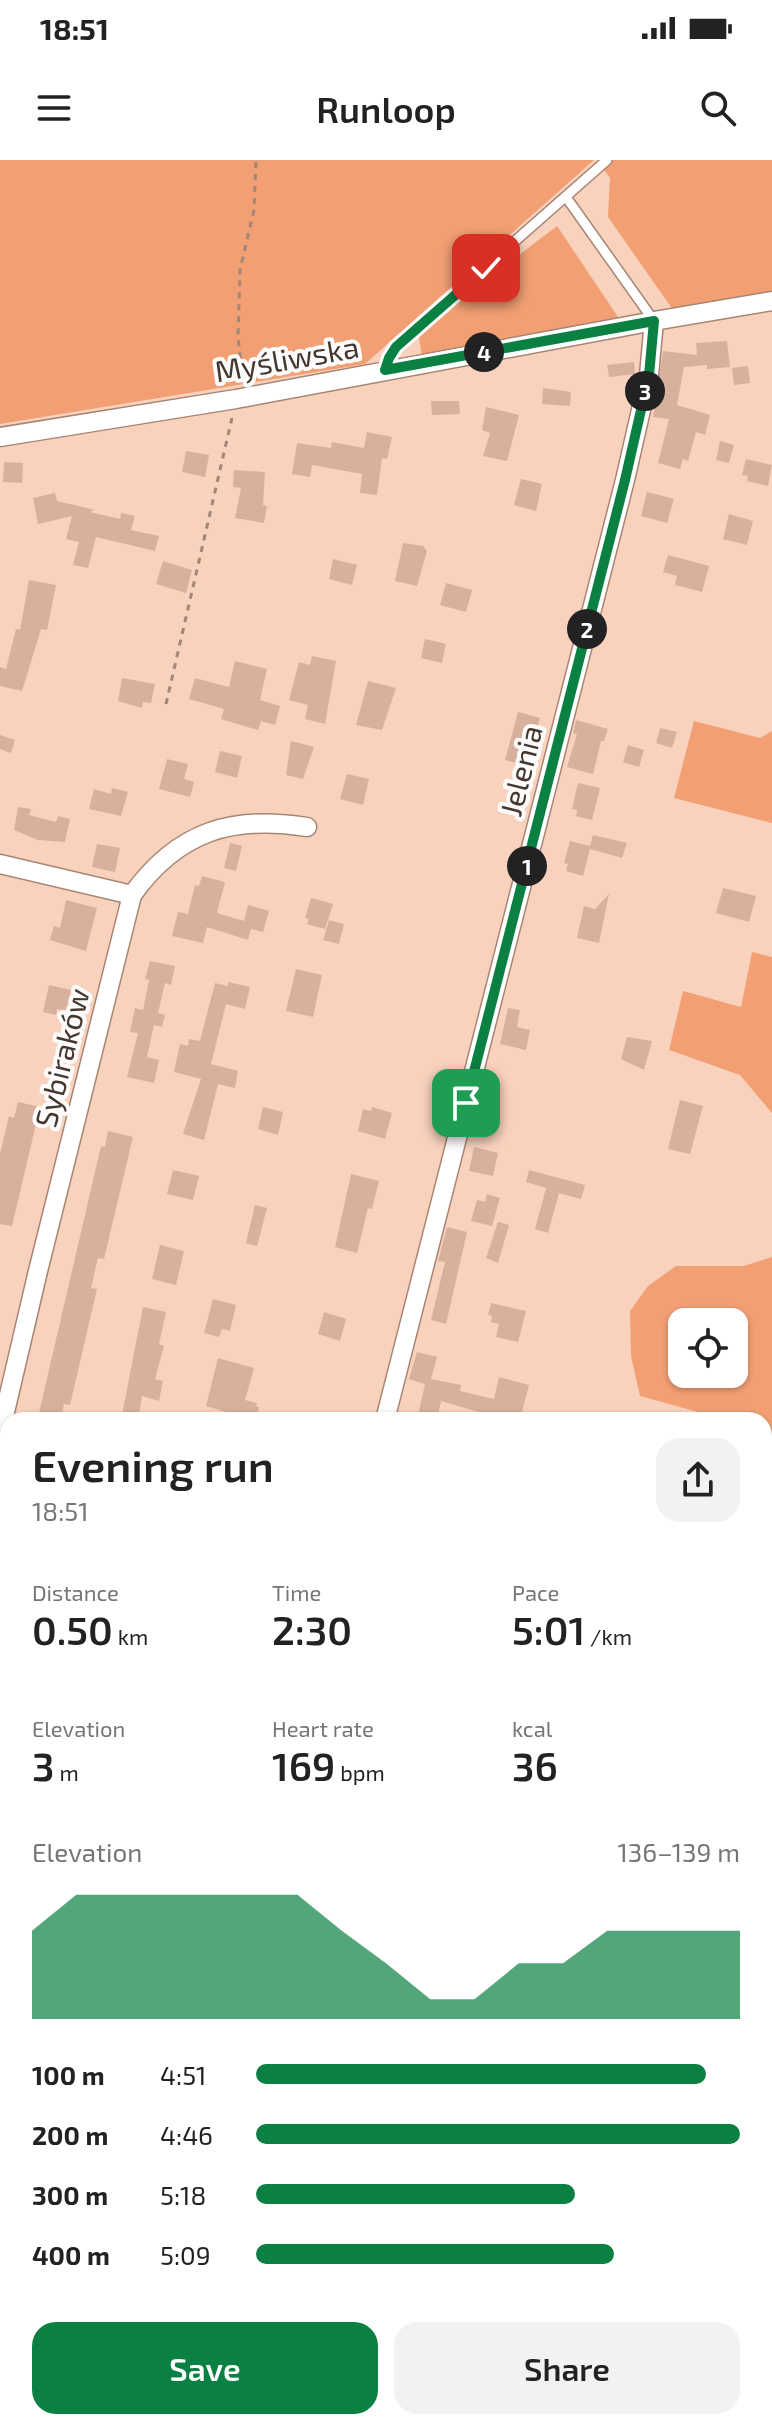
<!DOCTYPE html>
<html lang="en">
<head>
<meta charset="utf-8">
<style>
  :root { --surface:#fff; --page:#f2f2f2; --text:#222; --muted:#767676; --accent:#0b8043 }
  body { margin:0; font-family:"Exo 2",sans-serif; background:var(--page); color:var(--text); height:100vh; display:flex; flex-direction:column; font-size:30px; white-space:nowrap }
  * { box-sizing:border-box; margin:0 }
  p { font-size:26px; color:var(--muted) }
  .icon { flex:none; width:44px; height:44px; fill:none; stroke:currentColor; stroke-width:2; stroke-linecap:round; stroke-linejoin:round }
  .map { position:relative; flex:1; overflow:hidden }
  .side { position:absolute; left:0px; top:1252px; width:772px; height:1018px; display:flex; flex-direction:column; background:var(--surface); border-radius:24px 24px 0 0; box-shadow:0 2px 6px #0004 }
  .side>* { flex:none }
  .controls { position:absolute; left:668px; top:1148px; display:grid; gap:16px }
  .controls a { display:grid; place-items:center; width:80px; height:80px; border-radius:16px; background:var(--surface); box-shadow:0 2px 6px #0004; font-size:40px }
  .pin { position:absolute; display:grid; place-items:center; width:68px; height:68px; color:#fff; margin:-34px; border-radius:16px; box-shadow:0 4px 12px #0006 }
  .km { position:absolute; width:40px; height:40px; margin:-20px; border-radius:50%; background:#222; color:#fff; font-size:22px; line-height:40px; text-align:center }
  .round { display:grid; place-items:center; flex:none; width:84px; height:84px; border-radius:24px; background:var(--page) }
  .headline { display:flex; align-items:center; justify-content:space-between; height:136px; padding:0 32px }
  h1 { font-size:44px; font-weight:600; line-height:60px }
  .metrics { display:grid; grid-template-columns:repeat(3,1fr); gap:12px; height:136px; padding:8px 32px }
  .metrics div { display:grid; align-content:center }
  .metrics b { font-size:40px; font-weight:600 }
  .metrics small { font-size:22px; font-weight:400 }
  .metrics p { font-size:22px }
  .chart { height:224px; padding:16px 32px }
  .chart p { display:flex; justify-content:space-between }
  .chart svg { width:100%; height:144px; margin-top:8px; fill:var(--accent); opacity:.7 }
  .button { display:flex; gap:16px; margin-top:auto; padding:16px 32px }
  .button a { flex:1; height:92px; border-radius:24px; background:var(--accent); color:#fff; font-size:32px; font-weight:600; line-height:92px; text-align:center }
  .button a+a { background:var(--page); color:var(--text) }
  ul { padding:0 32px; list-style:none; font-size:26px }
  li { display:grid; grid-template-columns:128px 96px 1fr; align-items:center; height:60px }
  li i { height:20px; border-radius:10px; background:var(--accent) }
  .status { display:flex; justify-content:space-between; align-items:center; height:56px; padding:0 40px; background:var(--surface); direction:ltr }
  .status svg { height:22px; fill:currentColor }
  header { display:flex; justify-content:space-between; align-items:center; height:104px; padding:0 32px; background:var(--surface); font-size:36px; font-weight:600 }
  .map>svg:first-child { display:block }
  .green { fill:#f29f73; fill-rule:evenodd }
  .building { fill:#d7b19e }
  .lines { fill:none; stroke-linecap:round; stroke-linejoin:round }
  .lane-casing { stroke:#a88573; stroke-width:12 }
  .street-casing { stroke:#a88573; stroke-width:21 }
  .secondary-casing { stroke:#a88573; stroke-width:29 }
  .path { stroke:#a28678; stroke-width:3; stroke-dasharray:6 6; stroke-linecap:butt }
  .lane { stroke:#fff; stroke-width:9 }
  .street { stroke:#fff; stroke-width:18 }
  .secondary { stroke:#fff; stroke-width:26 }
  .route-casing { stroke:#fff; stroke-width:16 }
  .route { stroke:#0b8043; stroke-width:10 }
  .labels { text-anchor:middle; stroke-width:8; stroke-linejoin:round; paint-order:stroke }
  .street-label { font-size:30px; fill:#45362e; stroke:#fcfcfc }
</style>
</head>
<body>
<div class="status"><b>18:51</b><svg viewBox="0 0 49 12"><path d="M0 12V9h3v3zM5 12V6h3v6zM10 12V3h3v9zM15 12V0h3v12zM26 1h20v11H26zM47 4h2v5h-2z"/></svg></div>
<header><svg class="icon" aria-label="menu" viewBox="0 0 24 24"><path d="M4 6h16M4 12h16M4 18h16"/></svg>Runloop<svg class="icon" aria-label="search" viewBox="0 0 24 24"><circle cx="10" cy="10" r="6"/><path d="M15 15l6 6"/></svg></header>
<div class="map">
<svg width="772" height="2269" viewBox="0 0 772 2269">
  <rect width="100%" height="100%" fill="#f9d2be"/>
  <!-- green -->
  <g class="green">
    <polygon points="0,0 594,0 365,204 0,264"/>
    <polygon points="597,0 772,0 772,139 678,157 608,57 610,18"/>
    <polygon points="557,66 620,160 422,196 418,172"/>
    <polygon points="694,561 760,578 772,571 772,663 674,638"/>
    <polygon points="752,792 772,797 772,953 740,915 669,890 683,831 741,847"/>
    <path d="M772 1097V1282L764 1276V1260H727L640 1236 631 1196 630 1151 648 1126 676 1106H744ZM682 1162H734V1214H682Z"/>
    <polygon points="772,1628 772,2269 723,2269 698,2262 764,2262 764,1629"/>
    <polygon points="0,2025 8,2031 8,2262 20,2262 26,2269 0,2269"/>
  </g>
  <!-- building -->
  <g class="building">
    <polygon points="727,181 730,207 707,209 707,205 684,207 677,245 710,255 705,275 696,272 688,301 683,299 680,309 658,303 669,259 653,257 663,191 697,195 696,183"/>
    <polygon points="634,202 635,214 609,217 607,205"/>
    <polygon points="748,206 750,223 734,225 732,208"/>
    <polygon points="543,228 571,232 570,246 542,244"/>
    <polygon points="431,241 459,241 460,254 432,255"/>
    <polygon points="486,247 519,255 507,301 483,296 490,273 482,270"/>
    <polygon points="367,272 392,277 387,299 382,298 377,335 360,333 362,314 312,305 310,317 292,314 297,283 331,288 332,282 364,288"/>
    <polygon points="720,281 734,285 729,303 716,300"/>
    <polygon points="186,291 209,295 205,317 182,312"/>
    <polygon points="746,299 772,305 768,326 747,321 748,316 742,315"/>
    <polygon points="4,302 23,303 22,323 3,322"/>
    <polygon points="234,310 265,312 263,345 267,346 264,363 235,358 241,328 233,327"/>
    <polygon points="521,319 542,324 536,351 514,345"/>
    <polygon points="647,332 674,339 667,363 641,356"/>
    <polygon points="55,333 57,341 95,350 90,352 120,359 121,353 135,356 131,370 159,376 155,391 96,377 88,408 73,405 79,382 66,379 72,356 38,364 33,338"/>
    <polygon points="729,354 753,361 747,385 723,379"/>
    <polygon points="403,383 423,386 427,391 417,426 395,421"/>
    <polygon points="668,395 709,406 702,432 675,425 677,416 663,412"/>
    <polygon points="333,399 357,405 352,425 329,419"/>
    <polygon points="163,401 192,410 186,433 156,424"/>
    <polygon points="29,420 56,425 47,470 41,469 22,531 0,526 0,507 6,509 16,469 20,470"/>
    <polygon points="446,423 472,430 466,452 440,445"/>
    <polygon points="425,479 446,484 442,503 421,498"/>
    <polygon points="312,496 336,501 325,564 305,559 308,545 289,540 299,502 310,505"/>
    <polygon points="235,501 267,509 260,540 280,546 275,565 261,561 258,570 221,559 224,549 189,539 195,518 229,527"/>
    <polygon points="122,518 155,524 151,543 143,542 142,548 118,541"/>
    <polygon points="368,521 396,528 382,570 356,565"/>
    <polygon points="518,552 540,558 526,606 505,600"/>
    <polygon points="576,560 608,569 604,581 601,581 593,614 567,607 577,574 573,573"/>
    <polygon points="660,568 677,572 672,588 656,583"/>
    <polygon points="0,575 15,580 11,593 0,589"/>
    <polygon points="291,581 314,587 303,619 286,615"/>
    <polygon points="628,585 644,590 639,607 623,602"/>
    <polygon points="220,591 242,596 237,618 215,612"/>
    <polygon points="167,599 188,604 184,619 194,622 190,637 159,629"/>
    <polygon points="347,614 369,619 363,645 340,639"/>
    <polygon points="578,623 600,628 592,660 576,656 577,650 572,649"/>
    <polygon points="112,628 128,632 121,656 89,649 94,629 111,634"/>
    <polygon points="18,647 31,649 29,655 56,662 58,656 70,659 65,682 38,680 14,670"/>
    <polygon points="593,675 627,683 622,698 590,689 583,716 566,711 568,704 564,703 570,681 590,686"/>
    <polygon points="230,683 242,686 236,711 224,708"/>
    <polygon points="97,684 120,688 115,712 92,707"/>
    <polygon points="202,716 225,722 217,753 244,761 248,745 269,751 263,772 251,769 248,780 207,767 203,783 172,776 178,752 188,754 195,725 199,726"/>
    <polygon points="723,728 756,736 749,762 716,753"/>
    <polygon points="609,734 599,783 577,778 584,746 595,749"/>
    <polygon points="311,738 333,744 325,769 307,764 309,759 305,758"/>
    <polygon points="66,740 97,748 86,791 50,780 54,766 60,768"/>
    <polygon points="329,760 344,764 339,784 323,780"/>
    <polygon points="150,801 175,806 171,825 165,823 158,853 165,855 162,867 154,865 147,897 159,900 154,923 127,917 138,873 130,872 135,848 143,850 149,820 145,819"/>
    <polygon points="296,809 322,815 313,857 286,851"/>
    <polygon points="228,822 250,827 245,849 226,844 211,904 238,911 235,928 218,924 204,980 183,974 201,919 174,912 180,884 188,886 189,879 200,881 215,823 228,826"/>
    <polygon points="49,825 71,830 66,850 57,849 56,855 43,852"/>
    <polygon points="508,848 520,850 517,867 530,870 526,890 500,884"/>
    <polygon points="627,877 652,881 644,910 621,899"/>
    <polygon points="680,940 703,946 690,994 668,989"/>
    <polygon points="18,942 40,947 12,1066 0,1064 0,994 9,956 14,958"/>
    <polygon points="263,947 283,952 278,975 258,969"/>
    <polygon points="372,947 392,953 385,979 358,971 363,949 371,951"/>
    <polygon points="108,971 133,977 104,1099 98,1098 91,1128 97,1129 70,1245 64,1244 61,1258 39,1253 101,986 105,987"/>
    <polygon points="474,987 498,993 493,1016 469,1011"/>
    <polygon points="173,1010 199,1016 193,1040 167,1034"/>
    <polygon points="529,1010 585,1025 581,1039 559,1033 548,1073 535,1069 546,1028 526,1022"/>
    <polygon points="351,1014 379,1021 372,1049 368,1048 357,1093 335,1087"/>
    <polygon points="487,1034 500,1038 492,1066 471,1061 477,1040 485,1042"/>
    <polygon points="255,1045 267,1048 257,1086 246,1083"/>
    <polygon points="498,1062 509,1065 498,1103 486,1098"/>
    <polygon points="447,1067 467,1072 446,1164 431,1160 445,1102 438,1101"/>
    <polygon points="160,1085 184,1091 176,1125 152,1119"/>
    <polygon points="213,1139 236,1145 230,1171 222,1169 219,1177 204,1173"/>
    <polygon points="491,1143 526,1151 518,1182 496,1177 499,1164 491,1162 492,1156 488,1155"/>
    <polygon points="143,1147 166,1152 159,1184 164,1186 155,1219 163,1221 159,1241 142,1236 138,1260 121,1260"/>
    <polygon points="324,1152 346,1159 340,1181 318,1174"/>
    <polygon points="417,1192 437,1197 431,1219 461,1225 460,1231 494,1239 499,1217 529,1225 520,1260 506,1260 441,1241 437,1260 417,1260 425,1224 409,1219"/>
    <polygon points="218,1198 254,1208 245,1240 257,1243 256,1246 259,1247 256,1260 239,1260 240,1256 206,1246"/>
  </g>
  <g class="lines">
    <!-- lane casing -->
    <g class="lane-casing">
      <g id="lane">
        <polyline points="566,37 654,161"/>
        <polyline points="385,210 389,198 405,178 607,0"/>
        <polyline points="460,2262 489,2269"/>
        <polyline points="122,2269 127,2262"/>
      </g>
    </g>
    <!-- street casing -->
    <g class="street-casing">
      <g id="street">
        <polyline points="0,277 236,239 654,161 772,141"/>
        <polyline points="0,704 132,735"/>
        <polyline points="385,1260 625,320 649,215 654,161"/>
        <path d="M1 1269 38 1111 132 735C178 671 232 655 307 667"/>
        <polyline points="0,2008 8,2013"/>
        <polyline points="179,2262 183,2269"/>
        <polyline points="39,2269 49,2262"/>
      </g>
    </g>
    <!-- secondary casing -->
    <g class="secondary-casing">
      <g id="secondary">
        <polyline points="0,1269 8,1271"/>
        <polyline points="764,1457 772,1459"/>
      </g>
    </g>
    <!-- path -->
    <g class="path">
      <polyline points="243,222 238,177 240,110 254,50 256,0"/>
      <polyline points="166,544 232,258"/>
      <polyline points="764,1404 772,1392"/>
      <polyline points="0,2201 8,2200"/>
    </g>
    <!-- lane -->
    <use href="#lane" class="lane"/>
    <!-- street -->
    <use href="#street" class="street"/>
    <!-- secondary -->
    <use href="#secondary" class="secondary"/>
  </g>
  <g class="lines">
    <!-- route casing -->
    <g class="route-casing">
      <polyline id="route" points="466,943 625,320 649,215 654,161 385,210 389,198 396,187 486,108"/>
    </g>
    <!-- route -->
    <use href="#route" class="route"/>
  </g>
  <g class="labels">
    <!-- street labels -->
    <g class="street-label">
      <text transform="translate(287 200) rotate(-10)" y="10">Myśliwska</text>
      <text transform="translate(522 611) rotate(-76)" y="10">Jelenia</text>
      <text transform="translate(63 898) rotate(-76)" y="10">Sybiraków</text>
    </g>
  </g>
</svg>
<div class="controls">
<a><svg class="icon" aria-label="locate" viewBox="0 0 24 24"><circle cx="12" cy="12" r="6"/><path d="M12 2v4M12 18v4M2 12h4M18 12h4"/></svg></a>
</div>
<div class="pin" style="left:466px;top:943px;background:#1e9e55"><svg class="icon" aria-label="arrive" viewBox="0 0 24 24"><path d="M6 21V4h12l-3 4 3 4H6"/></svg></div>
<div class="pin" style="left:486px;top:108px;background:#d93025"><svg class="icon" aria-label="check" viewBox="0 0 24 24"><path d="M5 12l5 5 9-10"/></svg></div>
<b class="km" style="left:527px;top:706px">1</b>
<b class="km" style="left:587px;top:469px">2</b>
<b class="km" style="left:645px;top:231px">3</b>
<b class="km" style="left:484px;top:192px">4</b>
<section class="side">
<div class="headline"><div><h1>Evening run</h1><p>18:51</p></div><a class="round"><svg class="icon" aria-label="share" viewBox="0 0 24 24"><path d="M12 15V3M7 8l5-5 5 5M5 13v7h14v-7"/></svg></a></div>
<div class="metrics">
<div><p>Distance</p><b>0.50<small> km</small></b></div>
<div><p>Time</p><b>2:30</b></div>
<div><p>Pace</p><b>5:01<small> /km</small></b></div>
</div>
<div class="metrics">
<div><p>Elevation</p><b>3<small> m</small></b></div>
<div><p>Heart rate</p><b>169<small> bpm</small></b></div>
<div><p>kcal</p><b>36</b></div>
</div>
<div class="chart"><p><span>Elevation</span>136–139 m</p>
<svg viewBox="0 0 160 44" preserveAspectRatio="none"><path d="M0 44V17L10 6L20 6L30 6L40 6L50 6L60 6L70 17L80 27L90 38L100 38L110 27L120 27L130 17L140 17L150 17L160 17V44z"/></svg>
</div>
<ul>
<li><b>100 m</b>4:51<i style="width:93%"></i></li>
<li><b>200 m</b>4:46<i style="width:100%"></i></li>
<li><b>300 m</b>5:18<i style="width:66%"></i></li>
<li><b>400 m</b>5:09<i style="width:74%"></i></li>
</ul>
<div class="button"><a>Save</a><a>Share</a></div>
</section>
</div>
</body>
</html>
